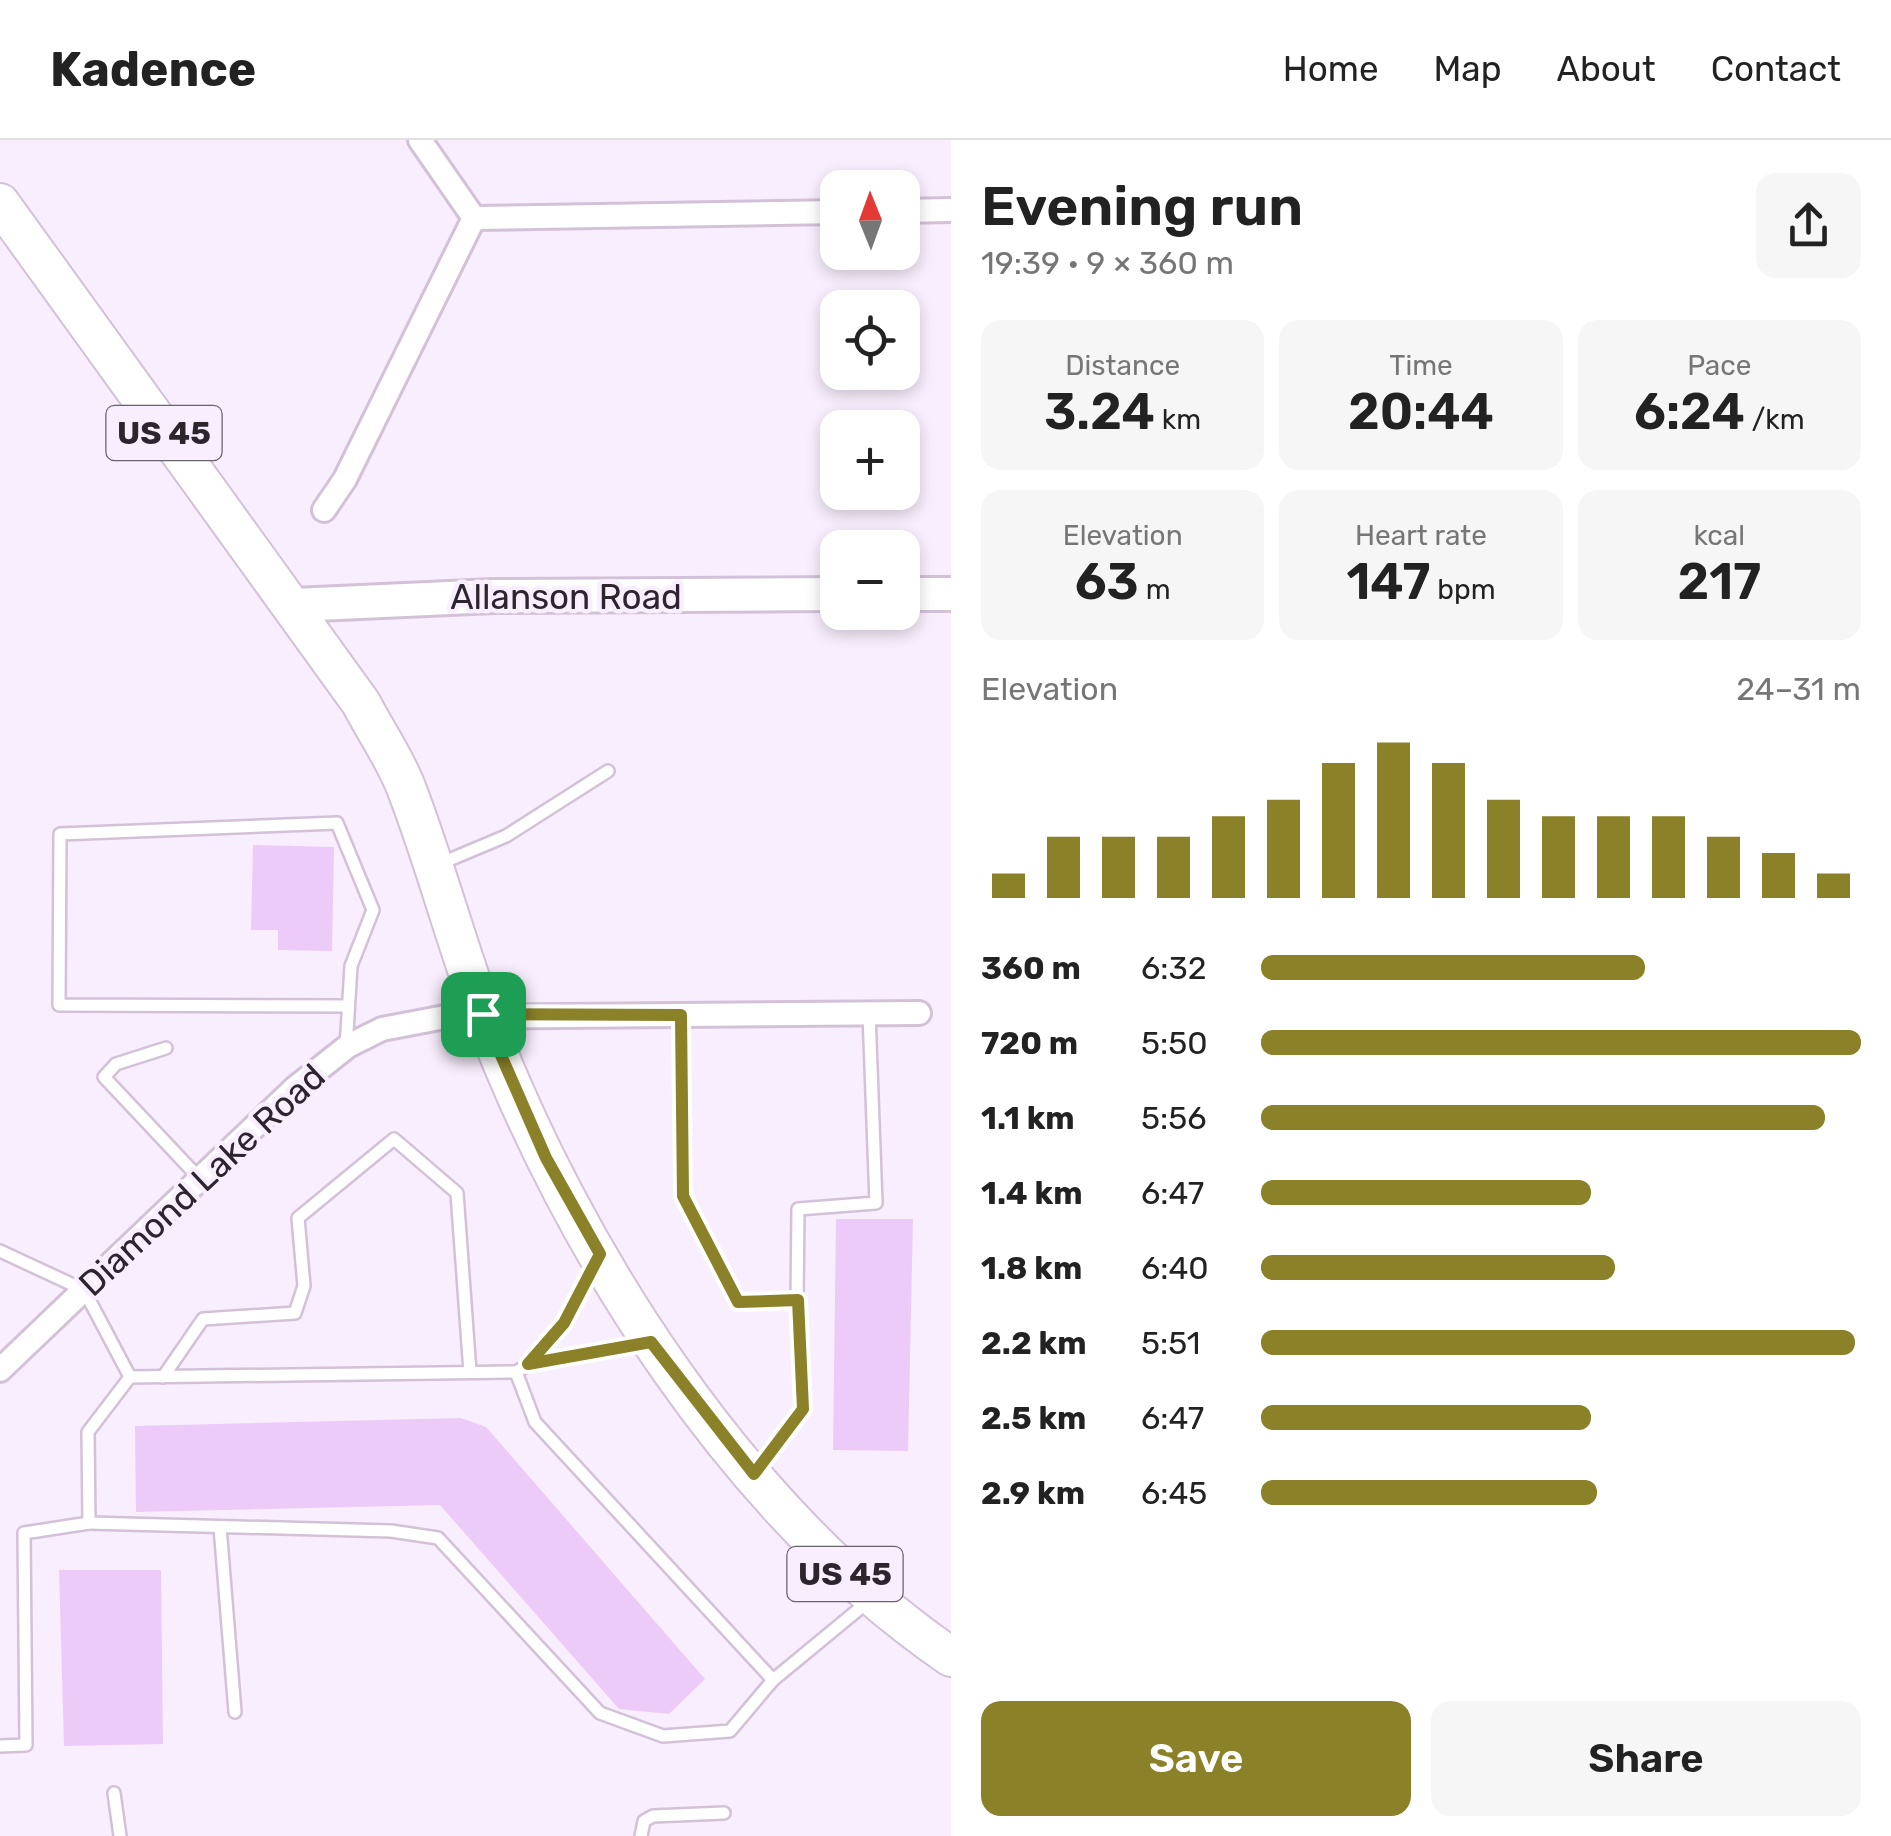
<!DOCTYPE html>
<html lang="en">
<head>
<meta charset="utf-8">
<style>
  :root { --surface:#fff; --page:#f6f6f6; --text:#222; --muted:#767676; --line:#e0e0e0; --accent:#8a8128 }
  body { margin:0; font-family:Rubik,sans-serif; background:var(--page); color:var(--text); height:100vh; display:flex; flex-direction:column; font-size:38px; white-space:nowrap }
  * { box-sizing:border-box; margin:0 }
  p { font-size:32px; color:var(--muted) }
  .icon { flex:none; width:55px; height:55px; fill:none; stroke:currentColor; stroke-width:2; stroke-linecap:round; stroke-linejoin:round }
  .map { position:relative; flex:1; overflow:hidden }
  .sheet { display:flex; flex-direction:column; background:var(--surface); width:940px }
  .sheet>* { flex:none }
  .needle { width:65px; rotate:359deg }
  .fabs { position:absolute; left:820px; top:30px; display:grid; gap:20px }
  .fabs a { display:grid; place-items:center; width:100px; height:100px; border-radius:20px; background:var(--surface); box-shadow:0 5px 15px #0003; font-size:50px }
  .pin { position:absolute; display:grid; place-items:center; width:85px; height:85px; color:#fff; margin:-42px; border-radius:20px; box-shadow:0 5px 15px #0006 }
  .round { display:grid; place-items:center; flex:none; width:105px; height:105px; border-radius:20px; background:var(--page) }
  .summary { display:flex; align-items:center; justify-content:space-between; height:170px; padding:0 30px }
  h1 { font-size:55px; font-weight:600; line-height:75px }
  .stats { display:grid; grid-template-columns:repeat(3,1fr); gap:15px; height:170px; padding:10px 30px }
  .stats div { display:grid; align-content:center; border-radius:20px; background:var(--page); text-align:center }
  .stats b { font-size:50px; font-weight:600 }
  .stats small { font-size:28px; font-weight:400 }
  .stats p { font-size:28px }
  .chart { height:280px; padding:20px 30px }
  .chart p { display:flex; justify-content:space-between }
  .chart svg { width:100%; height:180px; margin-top:10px; stroke:var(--accent); stroke-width:6 }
  .primary-button { display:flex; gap:20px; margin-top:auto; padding:20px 30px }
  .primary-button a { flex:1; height:115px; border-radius:20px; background:var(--accent); color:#fff; font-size:40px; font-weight:600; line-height:115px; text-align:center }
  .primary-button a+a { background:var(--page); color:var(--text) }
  ul { padding:0 30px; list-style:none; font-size:32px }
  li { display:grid; grid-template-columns:160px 120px 1fr; align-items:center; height:75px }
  li i { height:25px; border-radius:12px; background:var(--accent) }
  header { display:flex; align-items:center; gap:60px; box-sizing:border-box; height:140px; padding:0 50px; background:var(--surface); border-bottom:2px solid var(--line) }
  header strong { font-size:48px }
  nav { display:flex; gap:55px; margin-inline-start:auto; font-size:35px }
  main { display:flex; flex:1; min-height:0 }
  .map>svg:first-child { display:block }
  .building { fill:#edcbf8 }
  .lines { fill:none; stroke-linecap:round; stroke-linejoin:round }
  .lane-casing { stroke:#d3c1d8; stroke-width:16 }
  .street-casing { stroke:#d3c1d8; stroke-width:28 }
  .secondary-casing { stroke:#d3c1d8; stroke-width:38 }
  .primary-casing { stroke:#d3c1d8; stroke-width:42 }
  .lane { stroke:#fff; stroke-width:11 }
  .street { stroke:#fff; stroke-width:22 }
  .secondary { stroke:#fff; stroke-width:32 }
  .primary { stroke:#fff; stroke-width:38 }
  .route-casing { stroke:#fff; stroke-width:20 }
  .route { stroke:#8a8128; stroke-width:12 }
  .labels { text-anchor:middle; stroke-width:9; stroke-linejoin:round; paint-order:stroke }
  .shield { fill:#f9eefd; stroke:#6a616c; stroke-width:2.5 }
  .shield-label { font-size:32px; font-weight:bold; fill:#2c252e }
  .street-label { font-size:35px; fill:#2c252e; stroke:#f9eefd }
</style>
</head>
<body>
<header>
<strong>Kadence</strong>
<nav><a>Home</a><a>Map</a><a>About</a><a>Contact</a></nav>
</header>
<main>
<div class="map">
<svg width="951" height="1696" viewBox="0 0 951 1696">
  <rect width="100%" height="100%" fill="#f9eefd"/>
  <!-- building -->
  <g class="building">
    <polygon points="253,705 334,707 332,811 278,810 278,790 251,790"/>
    <polygon points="836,1079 913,1079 908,1311 833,1310"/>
    <polygon points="461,1278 486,1287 705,1539 669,1574 619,1569 440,1365 136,1372 135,1286"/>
    <polygon points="59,1430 161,1430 163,1604 64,1606"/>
  </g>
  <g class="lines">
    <!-- lane casing -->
    <g class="lane-casing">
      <g id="lane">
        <polyline points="437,725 506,696 608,631"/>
        <polyline points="681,875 683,1056 738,1162 797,1161 803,1269 756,1331"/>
        <polyline points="166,908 116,924 104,937 200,1039"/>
        <polyline points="346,908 351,826 373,770 337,683 60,694 59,865 348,866"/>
        <polyline points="0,1111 84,1150 130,1237 88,1292 89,1383 24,1393 26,1605 0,1606"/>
        <polyline points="595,1122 564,1183 528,1225 644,1203"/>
        <polyline points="797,1161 798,1069 876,1063 869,873"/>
        <polyline points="516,1232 535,1282 773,1540 870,1460"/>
        <polyline points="130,1237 516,1232 528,1225"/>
        <polyline points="163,1237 203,1179 295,1173 304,1146 298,1078 394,999 457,1053 470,1232"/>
        <polyline points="89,1383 391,1391 438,1398 600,1573 663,1596 730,1591 773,1540"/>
        <polyline points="220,1387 235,1572"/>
        <polyline points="114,1653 120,1696"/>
        <polyline points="641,1696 644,1681 653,1676 724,1673"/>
      </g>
    </g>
    <!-- street casing -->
    <g class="street-casing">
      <g id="street">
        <polyline points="420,0 474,78"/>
        <polyline points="902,71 951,70"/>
        <polyline points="474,78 838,72"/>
        <polyline points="324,370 345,339 474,78"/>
        <polyline points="0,1230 295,948 348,906 382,889 445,877 919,873"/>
      </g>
    </g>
    <!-- secondary casing -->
    <g class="secondary-casing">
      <g id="secondary">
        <polyline points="902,454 951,454"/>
        <polyline points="294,465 494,456 838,454"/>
      </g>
    </g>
    <!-- primary casing -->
    <g class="primary-casing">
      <path id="primary" d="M0 63 361 563C376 592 396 620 407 650 435 723 455 799 482 872 572 1111 738 1371 951 1517"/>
    </g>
    <!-- lane -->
    <use href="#lane" class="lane"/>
    <!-- street -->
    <use href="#street" class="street"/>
    <!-- secondary -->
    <use href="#secondary" class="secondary"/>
    <!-- primary -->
    <use href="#primary" class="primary"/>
  </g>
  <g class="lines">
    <!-- route casing -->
    <g class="route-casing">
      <polygon id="route" points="483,874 681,875 683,1056 738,1162 798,1160 803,1269 754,1334 651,1202 528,1224 564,1183 600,1114 546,1018"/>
    </g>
    <!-- route -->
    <use href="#route" class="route"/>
  </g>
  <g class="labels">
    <!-- shield labels -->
    <g class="shield">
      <rect x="106.5" y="266" width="115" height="54" rx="8"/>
      <rect x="787.5" y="1407" width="115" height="54" rx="8"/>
    </g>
    <g class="shield-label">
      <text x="164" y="304">US 45</text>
      <text x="845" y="1445">US 45</text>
    </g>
    <!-- street labels -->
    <g class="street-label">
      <text x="566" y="469">Allanson Road</text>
      <text transform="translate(202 1040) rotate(-43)" y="12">Diamond Lake Road</text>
    </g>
  </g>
</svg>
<div class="fabs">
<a><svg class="needle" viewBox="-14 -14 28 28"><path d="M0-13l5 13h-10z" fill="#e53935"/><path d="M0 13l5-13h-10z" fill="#767676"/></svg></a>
<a><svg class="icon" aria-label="locate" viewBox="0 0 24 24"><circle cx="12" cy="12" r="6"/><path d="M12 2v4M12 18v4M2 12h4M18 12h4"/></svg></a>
<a>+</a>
<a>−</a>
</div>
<div class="pin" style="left:483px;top:874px;background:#1e9e55"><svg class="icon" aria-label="arrive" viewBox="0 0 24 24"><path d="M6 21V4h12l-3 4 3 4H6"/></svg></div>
</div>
<section class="sheet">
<div class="summary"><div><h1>Evening run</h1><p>19:39 · 9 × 360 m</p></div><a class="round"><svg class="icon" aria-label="share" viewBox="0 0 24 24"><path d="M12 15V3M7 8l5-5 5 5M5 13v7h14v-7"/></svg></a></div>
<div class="stats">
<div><p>Distance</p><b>3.24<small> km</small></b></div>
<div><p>Time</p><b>20:44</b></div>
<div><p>Pace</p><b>6:24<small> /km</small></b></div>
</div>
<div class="stats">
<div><p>Elevation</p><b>63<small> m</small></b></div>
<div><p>Heart rate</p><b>147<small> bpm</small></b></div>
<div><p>kcal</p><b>217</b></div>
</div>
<div class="chart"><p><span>Elevation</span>24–31 m</p>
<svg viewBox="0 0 160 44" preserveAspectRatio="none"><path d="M5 44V38M15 44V29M25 44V29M35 44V29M45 44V24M55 44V20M65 44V11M75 44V6M85 44V11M95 44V20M105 44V24M115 44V24M125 44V24M135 44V29M145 44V33M155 44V38"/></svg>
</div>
<ul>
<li><b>360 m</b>6:32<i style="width:64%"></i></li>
<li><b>720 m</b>5:50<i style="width:100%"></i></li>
<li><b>1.1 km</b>5:56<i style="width:94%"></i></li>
<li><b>1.4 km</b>6:47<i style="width:55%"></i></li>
<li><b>1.8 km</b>6:40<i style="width:59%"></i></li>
<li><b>2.2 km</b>5:51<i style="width:99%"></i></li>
<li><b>2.5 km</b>6:47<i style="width:55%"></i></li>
<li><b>2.9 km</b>6:45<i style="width:56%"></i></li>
</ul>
<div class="primary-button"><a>Save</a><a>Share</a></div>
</section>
</main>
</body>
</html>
